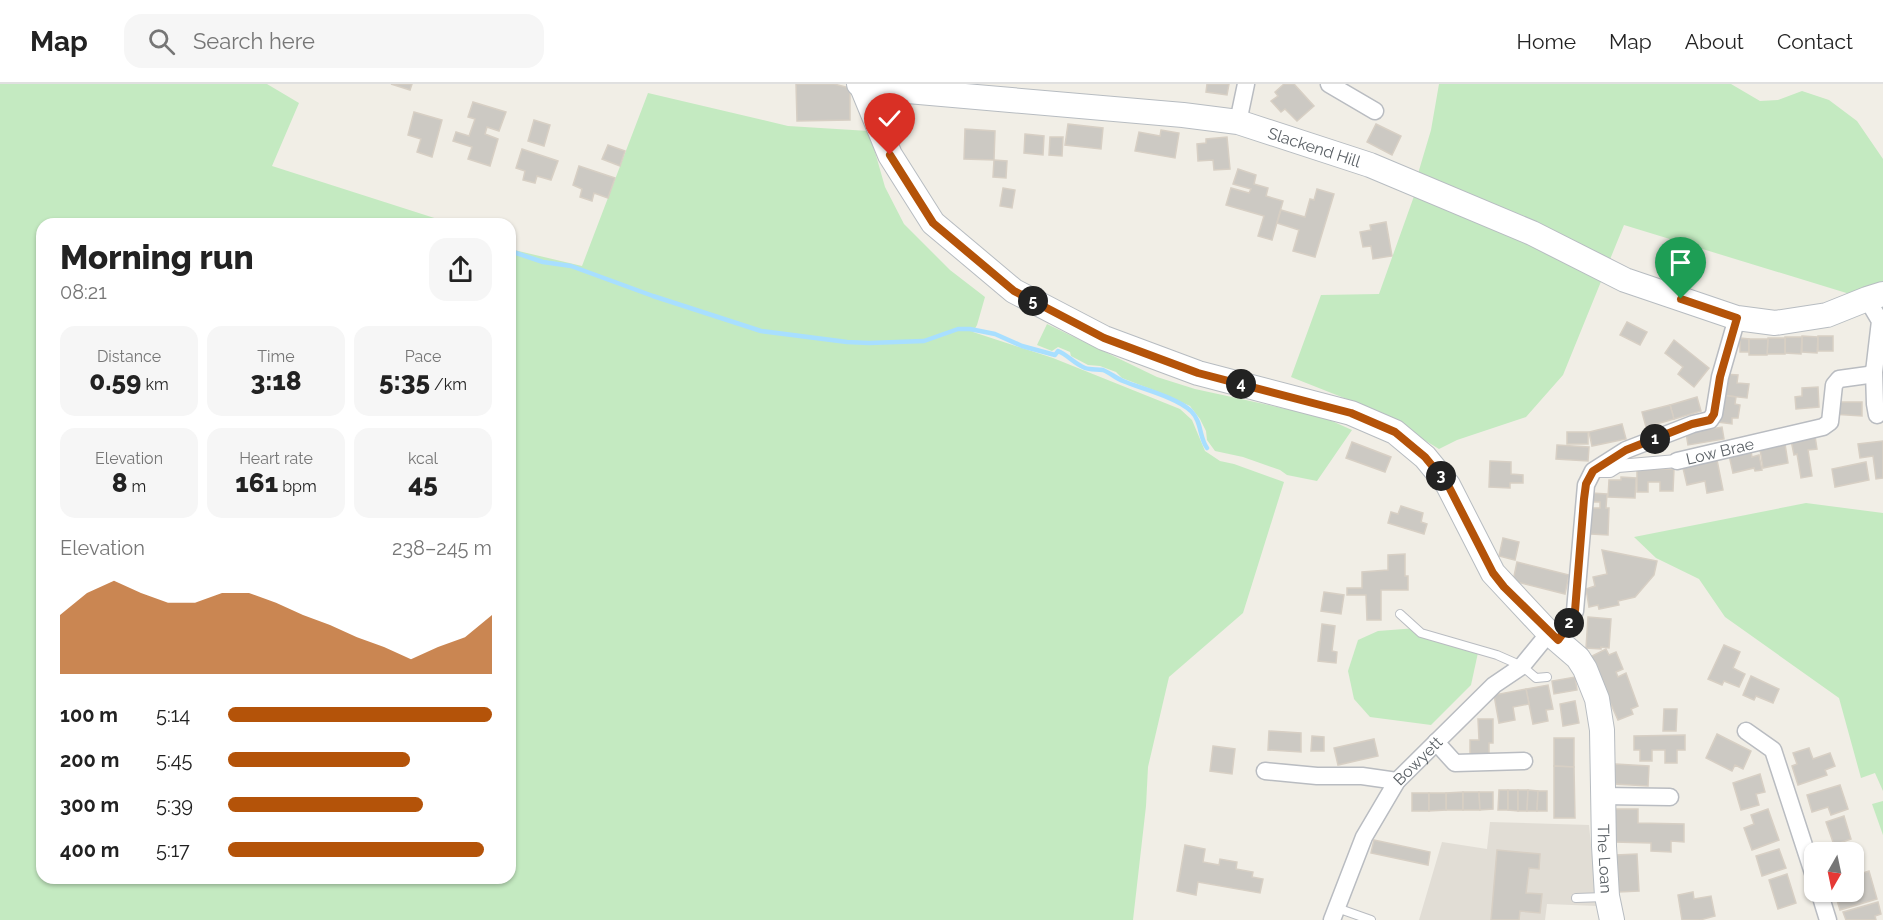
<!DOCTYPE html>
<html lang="en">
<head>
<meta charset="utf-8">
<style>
  :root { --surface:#fff; --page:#f6f6f6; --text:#222; --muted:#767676; --line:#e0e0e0; --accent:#b45309 }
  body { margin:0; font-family:Raleway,sans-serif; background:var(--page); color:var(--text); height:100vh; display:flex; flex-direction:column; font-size:22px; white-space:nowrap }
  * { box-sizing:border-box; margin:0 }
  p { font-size:20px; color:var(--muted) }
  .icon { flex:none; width:33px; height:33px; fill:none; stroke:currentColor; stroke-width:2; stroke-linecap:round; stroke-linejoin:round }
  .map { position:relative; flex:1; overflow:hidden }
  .panel { position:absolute; left:36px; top:134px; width:480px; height:666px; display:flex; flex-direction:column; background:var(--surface); border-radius:18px; box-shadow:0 2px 4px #0004 }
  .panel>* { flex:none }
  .needle { width:39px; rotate:189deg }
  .buttons { position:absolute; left:1804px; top:758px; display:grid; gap:12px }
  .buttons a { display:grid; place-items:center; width:60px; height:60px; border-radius:12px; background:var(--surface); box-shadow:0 2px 4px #0004; font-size:30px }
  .pin { position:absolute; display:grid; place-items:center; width:51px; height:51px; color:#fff; margin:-62px -26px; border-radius:50% 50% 50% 0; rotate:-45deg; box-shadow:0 0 6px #0007 }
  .pin .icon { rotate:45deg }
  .km { position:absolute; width:30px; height:30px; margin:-15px; border-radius:50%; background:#222; color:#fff; font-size:16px; line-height:30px; text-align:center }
  .round { display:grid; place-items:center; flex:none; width:63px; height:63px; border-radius:18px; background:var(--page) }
  .overview { display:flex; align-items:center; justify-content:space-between; height:102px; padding:0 24px }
  h1 { font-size:33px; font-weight:800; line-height:45px }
  .figures { display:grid; grid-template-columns:repeat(3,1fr); gap:9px; height:102px; padding:6px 24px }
  .figures div { display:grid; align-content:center; border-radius:15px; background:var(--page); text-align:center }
  .figures b { font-size:26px; font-weight:800 }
  .figures small { font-size:16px; font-weight:400 }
  .figures p { font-size:16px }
  .chart { height:168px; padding:12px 24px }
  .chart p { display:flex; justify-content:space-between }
  .chart svg { width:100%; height:108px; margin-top:6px; fill:var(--accent); opacity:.7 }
  ul { padding:0 24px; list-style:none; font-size:20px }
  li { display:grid; grid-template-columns:96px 72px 1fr; align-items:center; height:45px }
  li i { height:15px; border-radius:8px; background:var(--accent) }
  header { display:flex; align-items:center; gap:36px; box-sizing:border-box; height:84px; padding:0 30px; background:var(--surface); border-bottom:2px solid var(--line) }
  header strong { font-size:28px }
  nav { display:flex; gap:33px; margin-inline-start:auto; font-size:21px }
  .search { width:420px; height:54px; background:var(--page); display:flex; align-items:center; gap:15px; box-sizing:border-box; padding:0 21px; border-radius:18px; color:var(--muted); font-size:22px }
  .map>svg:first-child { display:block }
  .education { fill:#e1ddd5 }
  .green { fill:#c4eac1 }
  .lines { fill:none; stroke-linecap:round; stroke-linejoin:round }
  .stream { stroke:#a8dfff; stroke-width:4.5 }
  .building { fill:#ccc9c3; stroke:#d7cfc4; stroke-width:1.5 }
  .service-casing { stroke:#b9bcc1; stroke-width:10 }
  .pedestrian-casing { stroke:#b9bcc1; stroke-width:14 }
  .minor-casing { stroke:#b9bcc1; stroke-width:19 }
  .secondary-casing { stroke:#b7bcc1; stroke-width:26 }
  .service { stroke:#fff; stroke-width:8 }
  .pedestrian { stroke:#fff; stroke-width:12 }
  .minor { stroke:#fff; stroke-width:16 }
  .secondary { stroke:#fff; stroke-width:24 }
  .route-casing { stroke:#fff; stroke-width:12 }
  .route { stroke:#b45309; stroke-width:8 }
  .labels { text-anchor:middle; stroke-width:5; stroke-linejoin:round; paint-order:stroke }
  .street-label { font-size:16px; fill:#5d6368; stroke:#fff }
</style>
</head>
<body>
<header>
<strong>Map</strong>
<div class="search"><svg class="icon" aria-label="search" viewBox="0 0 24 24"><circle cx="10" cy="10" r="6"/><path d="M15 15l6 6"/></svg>Search here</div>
<nav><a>Home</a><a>Map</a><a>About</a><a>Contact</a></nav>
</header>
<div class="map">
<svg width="1883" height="836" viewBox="0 0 1883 836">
  <rect width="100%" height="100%" fill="#f1eee6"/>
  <!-- education -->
  <polygon class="education" points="1490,738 1589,741 1597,822 1547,820 1545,836 1419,836 1442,758 1487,765"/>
  <!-- green -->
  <g class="green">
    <polygon points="0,0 267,0 299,19 272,82 450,139 42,140 42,794 510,794 510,165 582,182 648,9 788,42 869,47 885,103 904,140 950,186 985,213 977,241 973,248 1053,274 1180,325 1192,336 1205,367 1220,377 1234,380 1284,398 1243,529 1169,593 1148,683 1146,722 1133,836 0,836"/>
    <polygon points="1439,0 1731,0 1760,17 1778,16 1802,7 1829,16 1857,37 1883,75 1883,231 1866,215 1624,141 1563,291 1526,333 1457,356 1439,365 1377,327 1291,293 1321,211 1379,210 1418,101 1417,93 1431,46"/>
    <polygon points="1047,240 1157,293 1195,305 1323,333 1352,346 1317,397 1287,391 1280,386 1243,373 1215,367 1207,356 1206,347 1200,335 1190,322 1161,309 1122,294 1116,288 1100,282 1088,281 1071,272 1070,268 1058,263 1052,267 1037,261"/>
    <polygon points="1806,419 1883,429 1883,707 1875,689 1861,694 1839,614 1725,533 1699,495 1656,474 1634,453"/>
    <polygon points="1417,544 1479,564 1471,601 1431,641 1370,633 1354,615 1348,587 1358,556 1378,547"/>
    <polygon points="1883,717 1883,751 1872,720"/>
  </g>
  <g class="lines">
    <!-- stream -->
    <path class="stream" d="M510 167 543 178 571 182 653 212 761 247 847 258 869 259 924 257 958 245H970L995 250 1022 262 1055 271 1058 267C1068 271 1073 279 1085 284 1090 286 1097 285 1103 286 1110 289 1116 294 1123 297 1142 305 1176 313 1191 327 1202 338 1199 353 1207 364"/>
  </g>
  <!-- building -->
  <g class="building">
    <polygon points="391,0 412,0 410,6"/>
    <polygon points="796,0 834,0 850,4 850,36 797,37"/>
    <polygon points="1207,0 1229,0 1227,11 1206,8"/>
    <polygon points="1284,0 1294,0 1314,22 1297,37 1285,25 1281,28 1271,17 1278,12 1275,8"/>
    <polygon points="473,18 506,28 499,47 487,43 485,50 498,55 490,82 468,75 472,63 453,57 456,48 469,52 475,35 468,33"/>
    <polygon points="414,28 442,36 432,73 417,68 421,55 408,51"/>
    <polygon points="534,36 550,41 544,62 528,57"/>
    <polygon points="1068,40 1103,44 1101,65 1065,61"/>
    <polygon points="1376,40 1401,52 1392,71 1367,58"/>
    <polygon points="965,45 995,47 994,76 964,75"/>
    <polygon points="1161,46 1179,49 1175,74 1135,67 1139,48 1160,52"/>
    <polygon points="1025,50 1044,52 1043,71 1024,69"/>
    <polygon points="1050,53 1063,53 1062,72 1049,71"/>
    <polygon points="1227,53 1230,85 1214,86 1213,76 1198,77 1197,60 1206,59 1206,55"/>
    <polygon points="608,61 625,67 620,82 602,75"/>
    <polygon points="522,65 558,77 551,96 537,92 535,99 523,96 525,87 516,84"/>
    <polygon points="994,76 1007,77 1006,94 993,93"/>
    <polygon points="579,82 615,94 608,114 594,109 592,117 580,113 582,105 573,101"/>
    <polygon points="1238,85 1256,91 1254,100 1268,104 1266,112 1283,117 1272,156 1258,152 1264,132 1226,121 1231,104 1249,109 1251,105 1233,100"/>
    <polygon points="1003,104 1015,106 1012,124 1000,122"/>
    <polygon points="1317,105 1334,110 1315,173 1293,167 1299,146 1277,139 1281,126 1305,133 1310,115 1314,116"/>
    <polygon points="1386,138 1392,172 1373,175 1371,162 1363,163 1360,148 1371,146 1370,141"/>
    <polygon points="1669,176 1693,182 1688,200 1664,193"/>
    <polygon points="1627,238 1647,248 1640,261 1620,251"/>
    <polygon points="1802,252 1818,253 1817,269 1802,268"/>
    <rect x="1818" y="252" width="15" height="15"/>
    <polygon points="1785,253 1802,253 1801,270 1785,269"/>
    <polygon points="1740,254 1749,255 1749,268 1740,268"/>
    <polygon points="1768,254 1785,254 1785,270 1767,270"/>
    <polygon points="1749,255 1768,255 1767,271 1749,271"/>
    <polygon points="1674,256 1709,284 1694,303 1678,290 1683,283 1665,269"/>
    <polygon points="1723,290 1738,291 1737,299 1749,300 1747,314 1721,311"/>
    <polygon points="1818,303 1819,323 1796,325 1795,313 1802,312 1802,304"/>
    <polygon points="1721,311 1736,313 1735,320 1740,321 1738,334 1732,334 1732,340 1718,338"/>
    <polygon points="1697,313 1701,327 1674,335 1670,321"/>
    <polygon points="1833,318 1862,318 1862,332 1832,330"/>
    <polygon points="1670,321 1674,335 1646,343 1642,328"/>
    <polygon points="1622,340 1626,355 1592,362 1589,348"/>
    <polygon points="1722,343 1724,355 1688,361 1686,349"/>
    <rect x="1567" y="348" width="21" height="12"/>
    <polygon points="1815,352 1817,365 1808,366 1812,392 1801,394 1797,370 1794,371 1791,356"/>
    <polygon points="1883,357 1883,394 1876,395 1873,372 1860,374 1858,360"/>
    <polygon points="1352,358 1391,373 1385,388 1346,374"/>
    <polygon points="1785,360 1788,379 1763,384 1760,365"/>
    <polygon points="1557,361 1589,363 1588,377 1556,375"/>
    <polygon points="1751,367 1752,373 1759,371 1762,386 1755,387 1754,384 1733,389 1729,371"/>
    <polygon points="1717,376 1723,406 1707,409 1705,397 1687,401 1683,384"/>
    <polygon points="1490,377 1511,378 1511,390 1523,391 1523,399 1510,399 1510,404 1489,403"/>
    <polygon points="1866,378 1869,396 1835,403 1832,385"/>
    <polygon points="1637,385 1674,385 1673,407 1660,407 1660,398 1648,398 1648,408 1637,408"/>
    <polygon points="1621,393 1636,394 1635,414 1608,413 1609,396 1621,396"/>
    <polygon points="1591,409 1607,410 1606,424 1609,424 1608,451 1591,450 1592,424 1600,424 1600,418 1591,418"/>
    <polygon points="1401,422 1423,429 1421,438 1427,440 1424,450 1388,439 1391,428 1398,430"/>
    <polygon points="1503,454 1519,458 1515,476 1499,472"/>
    <polygon points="1602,466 1657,477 1654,491 1635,513 1618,517 1619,521 1599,525 1598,521 1589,523 1586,505 1595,502 1593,493 1607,490"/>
    <polygon points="1405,470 1405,492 1408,492 1408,506 1381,506 1381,536 1367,536 1366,511 1347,511 1347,504 1362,504 1362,488 1388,486 1388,471"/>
    <polygon points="1517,478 1569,491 1565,510 1513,497"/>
    <polygon points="1324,508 1344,511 1341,530 1321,527"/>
    <polygon points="1588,533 1611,535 1609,564 1601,563 1601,565 1586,564"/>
    <polygon points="1322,540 1335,542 1332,567 1337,568 1336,579 1318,577"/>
    <polygon points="1724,561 1740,568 1733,584 1745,590 1739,603 1724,597 1722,601 1708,595"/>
    <polygon points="1606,565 1609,571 1616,568 1623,585 1616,588 1618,593 1626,589 1638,622 1631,625 1633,630 1618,636 1590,573"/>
    <polygon points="1751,592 1779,605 1773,619 1756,612 1754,616 1743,611"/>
    <polygon points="1575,593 1577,606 1554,610 1552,597"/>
    <polygon points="1548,601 1553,625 1546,626 1548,637 1533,640 1526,605"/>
    <polygon points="1526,605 1529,620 1513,623 1515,636 1499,639 1494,611"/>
    <polygon points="1575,617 1579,639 1563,642 1560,620"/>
    <polygon points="1664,625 1677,625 1676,647 1663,647"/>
    <polygon points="1478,635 1493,635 1493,659 1489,659 1489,674 1470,675 1470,656 1479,656"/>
    <polygon points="1269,647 1301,649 1301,668 1268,666"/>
    <polygon points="1717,650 1751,667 1743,685 1735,681 1732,687 1706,674"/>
    <polygon points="1685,651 1685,666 1677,666 1677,679 1665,679 1665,666 1652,666 1652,677 1640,677 1640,666 1634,666 1634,652"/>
    <polygon points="1312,652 1324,653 1324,667 1311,667"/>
    <polygon points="1554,654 1574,654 1574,683 1554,682"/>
    <polygon points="1374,655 1378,672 1338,681 1334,664"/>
    <polygon points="1213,662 1235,665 1232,690 1210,687"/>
    <polygon points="1809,664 1813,675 1830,669 1835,682 1825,686 1827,691 1798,701 1792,682 1797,680 1793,669"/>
    <polygon points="1615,680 1649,682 1648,702 1614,700"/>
    <polygon points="1554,682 1574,683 1575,734 1554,734"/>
    <polygon points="1760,690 1765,708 1756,710 1759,721 1741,726 1733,699"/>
    <polygon points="1840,701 1848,725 1831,731 1828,723 1812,728 1807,711"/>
    <polygon points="1499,706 1508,706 1508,726 1498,726"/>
    <polygon points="1508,706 1518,706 1518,727 1508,726"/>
    <polygon points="1518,706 1528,706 1527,727 1518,727"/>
    <polygon points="1528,706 1538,707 1537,727 1527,727"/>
    <polygon points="1538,707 1547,707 1547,727 1537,727"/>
    <polygon points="1463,708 1463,726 1446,726 1446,709"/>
    <polygon points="1463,708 1479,708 1480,726 1463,726"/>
    <polygon points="1479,708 1493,708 1493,725 1480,726"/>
    <rect x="1412" y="709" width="17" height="18"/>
    <polygon points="1429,709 1446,709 1446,726 1429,727"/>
    <polygon points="1615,725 1638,725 1638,739 1684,740 1684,758 1671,757 1671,768 1651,767 1651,759 1614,758"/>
    <polygon points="1768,725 1779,756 1752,766 1744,744 1754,740 1751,731"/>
    <polygon points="1844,732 1851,755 1834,761 1826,738"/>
    <polygon points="1374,756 1430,768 1428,781 1371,769"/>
    <polygon points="1185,761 1205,765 1203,778 1219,781 1220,775 1237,778 1236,785 1253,788 1252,793 1263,795 1260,809 1198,798 1196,811 1177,807"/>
    <polygon points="1779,765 1786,784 1762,792 1756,772"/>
    <polygon points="1497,766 1540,770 1539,785 1529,784 1526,809 1542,810 1540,829 1520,827 1519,836 1491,836"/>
    <polygon points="1637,770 1639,807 1619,808 1616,771"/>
    <polygon points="1869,787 1877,815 1840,826 1836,813 1856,806 1854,792"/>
    <polygon points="1787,790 1796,819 1778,825 1769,796"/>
    <polygon points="1693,808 1694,815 1711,812 1715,832 1700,836 1682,836 1678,811"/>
    <polygon points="1878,818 1881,830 1875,832 1876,836 1846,836 1843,828"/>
  </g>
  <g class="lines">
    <!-- service casing -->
    <g class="service-casing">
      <g id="service">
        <polyline points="1400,530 1421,549 1497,571 1522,582 1536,594 1547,593"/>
        <polyline points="1576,814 1604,813"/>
        <polyline points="1337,824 1371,836"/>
      </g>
    </g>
    <!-- pedestrian casing -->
    <g class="pedestrian-casing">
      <polyline id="pedestrian" points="1594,387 1610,387 1618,382 1630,381 1677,377"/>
    </g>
    <!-- minor casing -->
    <g class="minor-casing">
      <g id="minor">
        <polyline points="1329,0 1375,27"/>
        <polyline points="1238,38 1246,0"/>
        <polyline points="1867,215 1880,237 1874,288 1875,320 1877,331"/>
        <path id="s1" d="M1677 377 1823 343 1830 338 1834 301 1839 295 1868 291 1874 288"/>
        <polyline points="1558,556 1564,548 1575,527 1586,401 1593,387 1626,366 1693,340 1710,336 1714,330 1720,293 1737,234"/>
        <polyline points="1746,647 1773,666 1815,795"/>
        <polyline points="1436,658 1455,679 1524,677"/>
        <polyline points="1265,687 1317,692 1362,692 1397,697"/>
        <polyline points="1603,712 1670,713"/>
        <polyline points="1819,807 1828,836"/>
        <path id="s2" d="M1332 836 1364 753 1397 697 1494 601 1522 582 1549 549"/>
      </g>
    </g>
    <!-- secondary casing -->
    <g class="secondary-casing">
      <g id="secondary">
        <path id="s3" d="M859 0 862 3 890 71 933 139 1014 207 1104 254 1198 289 1351 329 1395 348 1425 373 1448 401 1493 489 1549 549 1578 574 1585 585 1597 615 1602 646 1604 762 1607 812 1612 836"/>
        <path id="s4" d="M862 3 1183 31 1238 38 1370 81 1532 149 1625 196 1737 234 1775 239 1827 231 1867 215 1883 210"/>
      </g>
    </g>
    <!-- service -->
    <use href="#service" class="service"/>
    <!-- pedestrian -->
    <use href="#pedestrian" class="pedestrian"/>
    <!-- minor -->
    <use href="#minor" class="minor"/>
    <!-- secondary -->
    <use href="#secondary" class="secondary"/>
  </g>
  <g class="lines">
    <!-- route casing -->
    <g class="route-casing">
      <polyline id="route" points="890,71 933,139 1014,207 1104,254 1198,289 1351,329 1395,348 1425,373 1448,401 1493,489 1504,503 1558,556 1564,548 1575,527 1584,415 1586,400 1593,387 1626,366 1692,340 1710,336 1714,330 1720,293 1737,234 1681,215"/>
    </g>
    <!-- route -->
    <use href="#route" class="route"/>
  </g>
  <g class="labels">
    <!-- street labels -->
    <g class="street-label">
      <text dy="6" stroke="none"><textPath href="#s4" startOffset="458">Slackend Hill</textPath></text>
      <text dy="6" stroke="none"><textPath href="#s1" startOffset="44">Low Brae</textPath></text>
      <text dy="6" stroke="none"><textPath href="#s2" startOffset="183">Bowyett</textPath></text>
      <text dy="6" stroke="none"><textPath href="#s3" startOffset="1172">The Loan</textPath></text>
    </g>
  </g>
</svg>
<div class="buttons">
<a><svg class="needle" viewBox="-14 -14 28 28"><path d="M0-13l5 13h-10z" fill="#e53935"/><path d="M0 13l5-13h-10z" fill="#767676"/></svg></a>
</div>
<div class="pin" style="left:1681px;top:215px;background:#1e9e55"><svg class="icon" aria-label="arrive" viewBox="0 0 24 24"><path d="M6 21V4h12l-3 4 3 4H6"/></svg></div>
<div class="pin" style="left:890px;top:71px;background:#d93025"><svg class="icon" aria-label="check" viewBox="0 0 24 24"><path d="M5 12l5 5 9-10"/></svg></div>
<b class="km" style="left:1655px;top:355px">1</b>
<b class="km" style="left:1569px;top:539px">2</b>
<b class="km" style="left:1441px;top:392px">3</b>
<b class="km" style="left:1241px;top:300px">4</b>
<b class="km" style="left:1033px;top:217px">5</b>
<section class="panel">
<div class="overview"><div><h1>Morning run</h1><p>08:21</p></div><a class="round"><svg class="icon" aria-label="share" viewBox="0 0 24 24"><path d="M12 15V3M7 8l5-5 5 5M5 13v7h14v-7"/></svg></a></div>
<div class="figures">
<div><p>Distance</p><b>0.59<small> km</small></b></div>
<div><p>Time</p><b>3:18</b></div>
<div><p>Pace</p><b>5:35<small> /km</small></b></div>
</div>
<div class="figures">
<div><p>Elevation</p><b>8<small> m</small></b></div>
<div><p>Heart rate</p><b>161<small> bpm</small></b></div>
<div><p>kcal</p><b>45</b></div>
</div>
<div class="chart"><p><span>Elevation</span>238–245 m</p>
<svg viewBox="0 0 160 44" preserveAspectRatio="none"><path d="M0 44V20L10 11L20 6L30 11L40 15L50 15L60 11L70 11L80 15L90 20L100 24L110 29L120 33L130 38L140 33L150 29L160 20V44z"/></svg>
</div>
<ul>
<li><b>100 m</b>5:14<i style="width:100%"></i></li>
<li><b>200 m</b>5:45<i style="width:69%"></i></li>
<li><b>300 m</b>5:39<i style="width:74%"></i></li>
<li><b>400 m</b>5:17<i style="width:97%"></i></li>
</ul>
</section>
</div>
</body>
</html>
